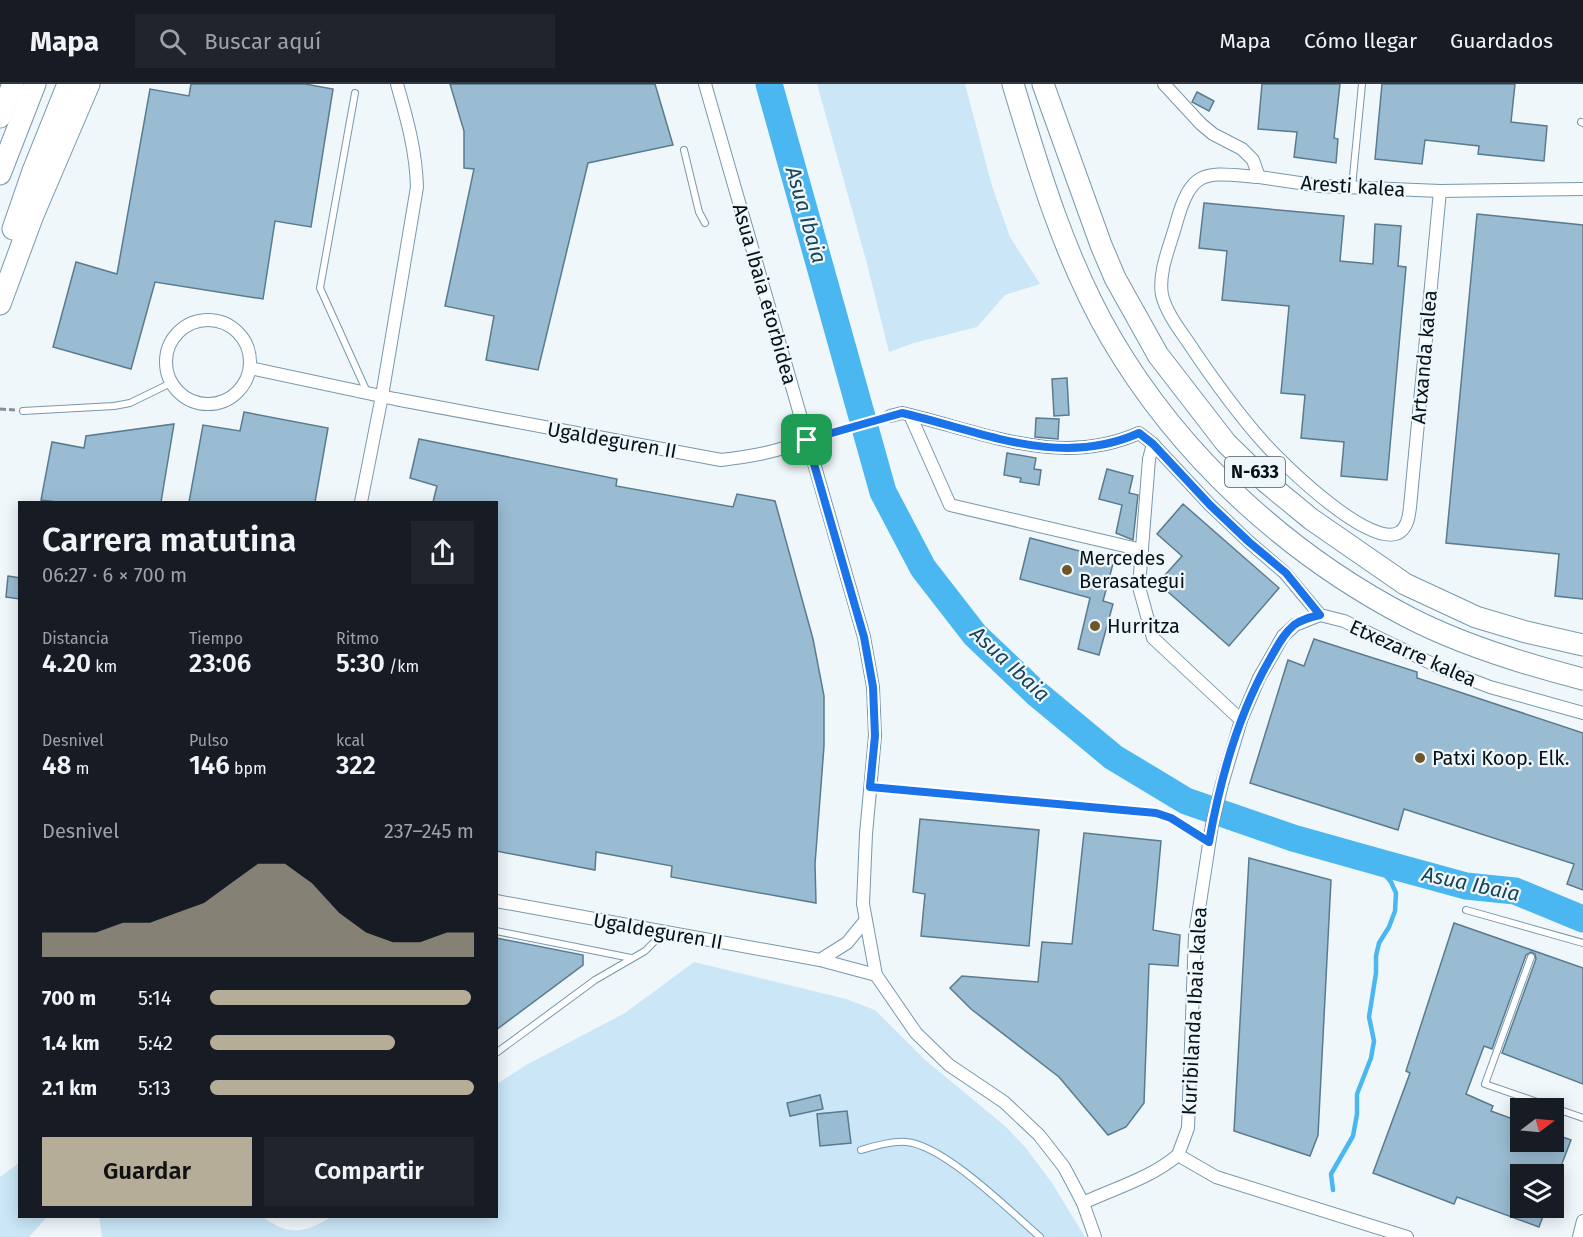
<!DOCTYPE html>
<html lang="es">
<head>
<meta charset="utf-8">
<style>
  :root { --surface:#171b24; --page:#20242c; --text:#f1f3f6; --muted:#9ea1a6; --line:#363941; --accent:#b6ad98 }
  body { margin:0; font-family:"Fira Sans",sans-serif; background:var(--page); color:var(--text); height:100vh; display:flex; flex-direction:column; font-size:22px; white-space:nowrap }
  * { box-sizing:border-box; margin:0 }
  p { font-size:20px; color:var(--muted) }
  .icon { flex:none; width:33px; height:33px; fill:none; stroke:currentColor; stroke-width:2; stroke-linecap:round; stroke-linejoin:round }
  .map { position:relative; flex:1; overflow:hidden }
  .side { position:absolute; left:18px; top:417px; width:480px; height:717px; display:flex; flex-direction:column; background:var(--surface); border-radius:0px; box-shadow:0 3px 15px #0003 }
  .side>* { flex:none }
  .needle { width:39px; rotate:74deg }
  .fabs { position:absolute; left:1510px; top:1014px; display:grid; gap:12px }
  .fabs a { display:grid; place-items:center; width:54px; height:54px; border-radius:0px; background:var(--surface); box-shadow:0 3px 15px #0003; font-size:30px }
  .pin { position:absolute; display:grid; place-items:center; width:51px; height:51px; color:#fff; margin:-26px; border-radius:12px; box-shadow:0 3px 9px #0006 }
  .round { display:grid; place-items:center; flex:none; width:63px; height:63px; border-radius:0px; background:var(--page) }
  .headline { display:flex; align-items:center; justify-content:space-between; height:102px; padding:0 24px }
  h1 { font-size:33px; font-weight:600; line-height:45px }
  .figures { display:grid; grid-template-columns:repeat(3,1fr); gap:9px; height:102px; padding:6px 24px }
  .figures div { display:grid; align-content:center }
  .figures b { font-size:26px; font-weight:600 }
  .figures small { font-size:16px; font-weight:400 }
  .figures p { font-size:16px }
  .chart { height:168px; padding:12px 24px }
  .chart p { display:flex; justify-content:space-between }
  .chart svg { width:100%; height:108px; margin-top:6px; fill:var(--accent); opacity:.7 }
  .cta { display:flex; gap:12px; margin-top:auto; padding:12px 24px }
  .cta a { flex:1; height:69px; border-radius:0px; background:var(--accent); color:#111; font-size:24px; font-weight:600; line-height:69px; text-align:center }
  .cta a+a { background:var(--page); color:var(--text) }
  ul { padding:0 24px; list-style:none; font-size:20px }
  li { display:grid; grid-template-columns:96px 72px 1fr; align-items:center; height:45px }
  li i { height:15px; border-radius:8px; background:var(--accent) }
  header { display:flex; align-items:center; gap:36px; box-sizing:border-box; height:84px; padding:0 30px; background:var(--surface); border-bottom:2px solid var(--line) }
  header strong { font-size:28px }
  nav { display:flex; gap:33px; margin-inline-start:auto; font-size:21px }
  .search { width:420px; height:54px; background:var(--page); display:flex; align-items:center; gap:15px; box-sizing:border-box; padding:0 21px; border-radius:0px; color:var(--muted); font-size:22px }
  .map>svg:first-child { display:block }
  .green { fill:#cae6f7 }
  .lines { fill:none; stroke-linecap:round; stroke-linejoin:round }
  .stream { stroke:#4ab7f0; stroke-width:4.5 }
  .river { stroke:#4ab7f0; stroke-width:27 }
  .building { fill:#9abcd2; stroke:#5a7b8e; stroke-width:1.5 }
  .service-casing { stroke:#7798ad; stroke-width:8 }
  .minor-casing { stroke:#7798ad; stroke-width:14 }
  .motorway-casing { stroke:#7798ad; stroke-width:23 }
  .path { stroke:#868f95; stroke-width:3; stroke-dasharray:6 3; stroke-linecap:butt }
  .service { stroke:#fff; stroke-width:6 }
  .minor { stroke:#fff; stroke-width:12 }
  .motorway { stroke:#fff; stroke-width:21 }
  .route-casing { stroke:#fff; stroke-width:12 }
  .route { stroke:#1a73e8; stroke-width:8 }
  .poi-dot { fill:#6d5726; stroke:#f0f7fb; stroke-width:2 }
  .labels { text-anchor:middle; stroke-width:4.5; stroke-linejoin:round; paint-order:stroke }
  .shield { fill:#f0f7fb; stroke:#4c575d; stroke-width:1.5 }
  .shield-label { font-size:18px; font-weight:bold; fill:#051219 }
  .street-label { font-size:20px; fill:#051219; stroke:#f0f7fb }
  .poi-label { font-size:20px; fill:#051219; stroke:#f0f7fb; text-anchor:start }
  .water-label { font-size:21px; font-style:italic; fill:#15435a; stroke:#f0f7fb }
</style>
</head>
<body>
<header>
<strong>Mapa</strong>
<div class="search"><svg class="icon" aria-label="search" viewBox="0 0 24 24"><circle cx="10" cy="10" r="6"/><path d="M15 15l6 6"/></svg>Buscar aquí</div>
<nav><a>Mapa</a><a>Cómo llegar</a><a>Guardados</a></nav>
</header>
<div class="map">
<svg width="1583" height="1153" viewBox="0 0 1583 1153">
  <rect width="100%" height="100%" fill="#f0f7fb"/>
  <!-- green -->
  <g class="green">
    <polygon points="817,0 965,0 992,102 1010,153 1040,200 1005,211 977,243 914,259 889,268 866,176"/>
    <path d="M694 878 846 915 875 926 924 975 1005 1042 1026 1064 1052 1099 1085 1153H102L99 1133H263C290 1153 304 1149 331 1133L496 1132 497 1000 526 981 625 929Z"/>
    <polygon points="19,1079 20,1132 47,1133 29,1153 0,1153 0,1093"/>
  </g>
  <g class="lines">
    <!-- stream -->
    <polyline class="stream" points="1333,1106 1331,1090 1353,1052 1357,1030 1357,1010 1371,974 1374,957 1369,933 1376,889 1376,872 1379,859 1389,843 1395,827 1396,809 1391,798 1373,776"/>
    <!-- river -->
    <polyline class="river" points="769,0 883,408 923,484 975,551 1036,609 1113,673 1186,717 1293,754 1382,779 1466,802 1515,807 1583,835"/>
  </g>
  <!-- building -->
  <g class="building">
    <polygon points="191,0 305,0 333,5 311,143 275,137 263,215 155,198 131,285 53,263 76,178 117,190 150,5 189,12"/>
    <polygon points="450,0 655,0 673,61 588,79 538,286 486,276 494,232 445,222 474,85 464,84 464,47"/>
    <polygon points="1262,0 1340,0 1334,54 1338,55 1336,79 1294,73 1297,48 1258,45"/>
    <polygon points="1382,0 1515,0 1511,38 1547,42 1544,77 1478,70 1479,62 1425,56 1422,80 1375,75"/>
    <polygon points="1197,8 1214,17 1209,27 1192,18"/>
    <polygon points="1204,119 1344,132 1340,177 1373,180 1375,140 1401,142 1398,182 1406,183 1387,396 1341,392 1344,358 1301,354 1305,311 1281,309 1289,222 1222,216 1227,167 1199,164"/>
    <polygon points="1477,130 1583,141 1583,515 1555,512 1559,470 1446,459"/>
    <polygon points="1067,294 1069,331 1054,332 1052,295"/>
    <polygon points="244,328 328,344 315,418 189,418 203,341 240,347"/>
    <polygon points="1036,334 1059,335 1058,355 1035,353"/>
    <polygon points="174,340 161,418 57,418 41,416 52,358 84,364 86,352"/>
    <polygon points="419,355 617,395 616,402 733,423 737,410 775,417 813,555 824,612 824,662 815,780 816,819 671,793 672,782 596,768 595,786 496,767 496,418 433,418 437,402 410,394"/>
    <polygon points="1007,369 1036,374 1034,385 1041,386 1039,401 1020,398 1021,394 1004,391"/>
    <polygon points="1107,385 1133,392 1129,409 1138,411 1133,456 1116,449 1122,421 1099,415"/>
    <polygon points="1183,420 1279,504 1229,562 1158,499 1182,472 1157,450"/>
    <polygon points="1030,454 1114,476 1103,517 1113,520 1099,571 1078,565 1090,514 1020,495"/>
    <polygon points="8,492 20,494 20,515 6,513"/>
    <polygon points="1314,555 1417,588 1417,594 1583,649 1583,806 1567,800 1574,780 1404,725 1398,746 1250,699 1288,576 1304,582"/>
    <polygon points="920,735 1039,746 1029,862 921,852 925,810 913,808"/>
    <polygon points="1084,749 1161,757 1153,846 1180,851 1178,882 1149,880 1144,1019 1126,1043 1108,1051 1059,993 971,925 950,904 962,892 1038,898 1042,858 1072,860"/>
    <polygon points="1249,774 1331,796 1318,1051 1310,1072 1234,1047"/>
    <polygon points="1454,839 1583,884 1583,1000 1502,969 1536,875 1535,870 1531,868 1526,871 1492,965 1484,962 1466,1010 1493,1022 1491,1027 1521,1038 1521,1058 1554,1058 1554,1050 1571,1056 1558,1090 1521,1090 1521,1124 1546,1124 1539,1143 1457,1113 1454,1120 1373,1089 1410,989 1406,987"/>
    <polygon points="496,854 583,871 583,881 496,946"/>
    <polygon points="820,1011 823,1025 790,1032 787,1019"/>
    <polygon points="847,1027 851,1059 820,1062 817,1030"/>
  </g>
  <g class="lines">
    <!-- service casing -->
    <g class="service-casing">
      <g id="service">
        <polyline points="355,9 320,204 367,308"/>
        <polyline points="1581,38 1583,39"/>
        <polyline points="684,66 699,128 705,139"/>
        <polyline points="1352,103 1362,0"/>
        <polyline points="23,327 114,322 130,319 171,299"/>
        <polyline points="807,356 889,332"/>
        <polyline points="871,703 1156,729 1171,734 1208,758"/>
        <polyline points="1466,826 1583,859"/>
        <polyline points="496,847 631,874"/>
        <polyline points="1531,873 1485,1000 1583,1034"/>
        <polyline points="496,969 595,896 645,867 663,849"/>
        <path d="M861 1066C875 1062 891 1057 906 1058 944 1061 1010 1127 1040 1153"/>
      </g>
    </g>
    <!-- minor casing -->
    <g class="minor-casing">
      <g id="minor">
        <polyline points="705,0 864,553 873,603 875,652 866,750 863,820 876,891 916,949 949,981 1004,1018 1039,1051 1064,1083 1083,1119 1095,1153"/>
        <polyline points="1164,0 1201,40 1213,50 1242,65 1253,76 1259,93 1320,102 1440,107 1583,105"/>
        <path d="M1259 93C1206 89 1192 82 1176 140 1170 162 1158 188 1162 211 1166 228 1179 245 1188 258 1212 294 1236 328 1265 360 1284 381 1372 467 1400 448 1408 442 1409 431 1410 423L1440 107"/>
        <circle cx="208" cy="278" r="42"/>
        <path d="M250 284 395 315 721 376C754 372 776 368 807 356"/>
        <polyline points="910,331 950,421 1142,466"/>
        <path d="M890 332 902 329C981 347 1059 385 1139 349L1153 360 1210 421 1249 458 1285 489 1320 531 1344 537 1443 585 1490 603 1583 629"/>
        <polyline points="1153,360 1149,375 1139,503 1153,554 1241,636"/>
        <path d="M361 418 382 312 417 103C416 67 407 35 397 0"/>
        <polyline points="496,817 820,876 876,891"/>
        <polyline points="820,876 847,859 865,837"/>
        <polyline points="1178,1071 1188,1044 1195,851 1212,741 1222,700 1241,636 1259,594 1274,568 1283,552 1295,541 1320,531"/>
        <path d="M1083 1119C1115 1104 1151 1094 1178 1071L1216 1093 1407 1153"/>
        <polyline points="1579,1153 1583,1137"/>
      </g>
    </g>
    <!-- motorway casing -->
    <g class="motorway-casing">
      <g id="motorway">
        <path d="M1013 0C1039 87 1065 175 1111 254 1180 372 1287 470 1408 533 1462 561 1524 580 1583 595"/>
        <polyline points="1043,0 1101,161 1115,194 1158,271 1226,359 1266,398 1311,435 1405,500 1476,533 1526,548 1583,561"/>
        <polyline points="0,33 13,0"/>
        <polyline points="0,90 35,0"/>
        <polyline points="13,145 33,87 68,0"/>
        <polyline points="0,220 33,131 89,0"/>
      </g>
    </g>
    <!-- path -->
    <polyline class="path" points="0,325 15,326"/>
    <!-- service -->
    <use href="#service" class="service"/>
    <!-- minor -->
    <use href="#minor" class="minor"/>
    <!-- motorway -->
    <use href="#motorway" class="motorway"/>
  </g>
  <g class="lines">
    <!-- route casing -->
    <g class="route-casing">
      <path id="route" d="M902 329C981 347 1059 385 1139 349L1153 360 1210 421 1249 458 1286 489 1320 531C1311 533 1302 535 1294 541 1283 550 1277 563 1270 575 1238 630 1220 696 1209 758L1171 734 1156 729 870 703 875 652 873 603 864 553 807 356Z"/>
    </g>
    <!-- route -->
    <use href="#route" class="route"/>
  </g>
  <!-- markers -->
  <g class="poi-dot">
    <circle cx="1067" cy="486" r="6"/>
    <circle cx="1095" cy="542" r="6"/>
    <circle cx="1420" cy="674" r="6"/>
  </g>
  <g class="labels">
    <!-- shield labels -->
    <rect class="shield" x="1225" y="373" width="60" height="30" rx="4.5"/>
    <g class="shield-label">
      <text x="1255" y="394">N-633</text>
    </g>
    <!-- street labels -->
    <g class="street-label">
      <text transform="translate(1353 102) rotate(4)" y="7">Aresti kalea</text>
      <text transform="translate(765 210) rotate(74)" y="7">Asua Ibaia etorbidea</text>
      <text transform="translate(1424 273) rotate(-85)" y="7">Artxanda kalea</text>
      <text transform="translate(612 356) rotate(10)" y="7">Ugaldeguren II</text>
      <text transform="translate(1413 569) rotate(24)" y="7">Etxezarre kalea</text>
      <text transform="translate(658 847) rotate(10)" y="7">Ugaldeguren II</text>
      <text transform="translate(1194 927) rotate(-87)" y="7">Kuribilanda Ibaia kalea</text>
    </g>
    <!-- poi labels -->
    <g class="poi-label">
      <text x="1079" y="481">Mercedes<tspan x="1079" dy="23">Berasategui</tspan></text>
      <text x="1107" y="549">Hurritza</text>
      <text x="1432" y="681">Patxi Koop. Elk.</text>
    </g>
    <!-- water labels -->
    <g class="water-label">
      <text transform="translate(806 131) rotate(74)" y="7">Asua Ibaia</text>
      <text transform="translate(1010 580) rotate(43)" y="7">Asua Ibaia</text>
      <text transform="translate(1471 800) rotate(12)" y="7">Asua Ibaia</text>
    </g>
  </g>
</svg>
<div class="fabs">
<a><svg class="needle" viewBox="-14 -14 28 28"><path d="M0-13l5 13h-10z" fill="#e53935"/><path d="M0 13l5-13h-10z" fill="#9ea1a6"/></svg></a>
<a><svg class="icon" aria-label="layers" viewBox="0 0 24 24"><path d="M12 4l9 5-9 5-9-5zM3 14l9 5 9-5"/></svg></a>
</div>
<div class="pin" style="left:807px;top:356px;background:#1e9e55"><svg class="icon" aria-label="arrive" viewBox="0 0 24 24"><path d="M6 21V4h12l-3 4 3 4H6"/></svg></div>
<section class="side">
<div class="headline"><div><h1>Carrera matutina</h1><p>06:27 · 6 × 700 m</p></div><a class="round"><svg class="icon" aria-label="share" viewBox="0 0 24 24"><path d="M12 15V3M7 8l5-5 5 5M5 13v7h14v-7"/></svg></a></div>
<div class="figures">
<div><p>Distancia</p><b>4.20<small> km</small></b></div>
<div><p>Tiempo</p><b>23:06</b></div>
<div><p>Ritmo</p><b>5:30<small> /km</small></b></div>
</div>
<div class="figures">
<div><p>Desnivel</p><b>48<small> m</small></b></div>
<div><p>Pulso</p><b>146<small> bpm</small></b></div>
<div><p>kcal</p><b>322</b></div>
</div>
<div class="chart"><p><span>Desnivel</span>237–245 m</p>
<svg viewBox="0 0 160 44" preserveAspectRatio="none"><path d="M0 44V34L10 34L20 34L30 30L40 30L50 26L60 22L70 14L80 6L90 6L100 14L110 26L120 34L130 38L140 38L150 34L160 34V44z"/></svg>
</div>
<ul>
<li><b>700 m</b>5:14<i style="width:99%"></i></li>
<li><b>1.4 km</b>5:42<i style="width:70%"></i></li>
<li><b>2.1 km</b>5:13<i style="width:100%"></i></li>
</ul>
<div class="cta"><a>Guardar</a><a>Compartir</a></div>
</section>
</div>
</body>
</html>
